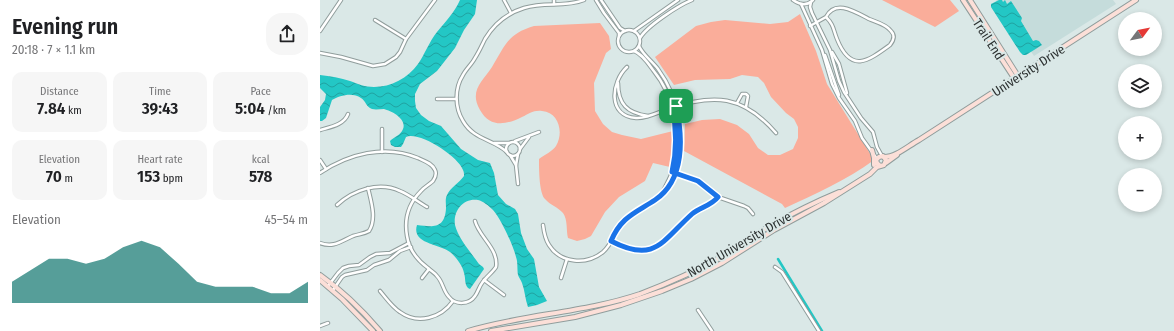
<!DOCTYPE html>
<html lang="en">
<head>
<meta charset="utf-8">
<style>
  :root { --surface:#fff; --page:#f6f6f6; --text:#202124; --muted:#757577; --accent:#0f766e }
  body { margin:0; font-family:"Fira Sans Condensed",sans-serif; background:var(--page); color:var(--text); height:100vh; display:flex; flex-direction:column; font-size:15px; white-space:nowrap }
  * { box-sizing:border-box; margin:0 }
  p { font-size:13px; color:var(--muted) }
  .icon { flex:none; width:22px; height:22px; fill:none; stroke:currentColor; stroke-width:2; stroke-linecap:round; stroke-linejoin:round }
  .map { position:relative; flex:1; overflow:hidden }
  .details { display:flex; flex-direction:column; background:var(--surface); width:320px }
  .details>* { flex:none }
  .needle { width:26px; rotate:58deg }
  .tools { position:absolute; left:798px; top:12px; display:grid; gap:8px }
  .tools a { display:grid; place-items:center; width:44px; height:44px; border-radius:50%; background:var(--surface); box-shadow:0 2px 6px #0003; font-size:20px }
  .pin { position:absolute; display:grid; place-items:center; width:34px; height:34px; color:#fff; margin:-17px; border-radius:8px; box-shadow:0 2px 6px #0006 }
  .round { display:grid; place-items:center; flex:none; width:42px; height:42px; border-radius:16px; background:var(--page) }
  .headline { display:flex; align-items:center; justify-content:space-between; height:68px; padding:0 12px }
  h1 { font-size:22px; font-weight:600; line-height:30px }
  .stats { display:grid; grid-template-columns:repeat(3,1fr); gap:6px; height:68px; padding:4px 12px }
  .stats div { display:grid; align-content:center; border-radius:10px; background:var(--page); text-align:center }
  .stats b { font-size:17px; font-weight:600 }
  .stats small { font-size:11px; font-weight:400 }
  .stats p { font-size:11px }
  .chart { height:112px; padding:8px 12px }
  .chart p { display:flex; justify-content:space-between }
  .chart svg { width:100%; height:72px; margin-top:4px; fill:var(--accent); opacity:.7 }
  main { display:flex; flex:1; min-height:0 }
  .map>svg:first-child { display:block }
  .built { fill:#c5dcdb }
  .grass { fill:#faad9a }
  .water { fill:url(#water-waves) }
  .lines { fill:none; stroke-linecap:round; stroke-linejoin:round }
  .canal { stroke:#23c7c5; stroke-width:2.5 }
  .street-casing { stroke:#909d9c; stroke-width:4.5 }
  .secondary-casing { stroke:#909d9c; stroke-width:6 }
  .street { stroke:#fff; stroke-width:2.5 }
  .secondary { stroke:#fcdfd8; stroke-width:4 }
  .route-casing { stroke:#fff; stroke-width:8 }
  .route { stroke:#1a73e8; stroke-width:5 }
  .labels { text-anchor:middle; stroke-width:4; stroke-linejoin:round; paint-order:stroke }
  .street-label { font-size:13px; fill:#2c3131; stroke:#dae8e7 }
</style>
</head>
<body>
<main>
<section class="details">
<div class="headline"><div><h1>Evening run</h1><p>20:18 · 7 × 1.1 km</p></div><a class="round"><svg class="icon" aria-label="share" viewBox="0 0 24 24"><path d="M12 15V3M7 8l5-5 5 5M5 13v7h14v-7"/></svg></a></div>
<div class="stats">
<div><p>Distance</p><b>7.84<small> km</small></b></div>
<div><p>Time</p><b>39:43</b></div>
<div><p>Pace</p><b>5:04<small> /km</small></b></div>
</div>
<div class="stats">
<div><p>Elevation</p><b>70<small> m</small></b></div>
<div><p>Heart rate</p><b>153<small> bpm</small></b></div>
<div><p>kcal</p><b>578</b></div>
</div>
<div class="chart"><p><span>Elevation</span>45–54 m</p>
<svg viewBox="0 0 160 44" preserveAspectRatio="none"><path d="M0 44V31L10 24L20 17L30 17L40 20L50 17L60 10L70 6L80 10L90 20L100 31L110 34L120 34L130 34L140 38L150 38L160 31V44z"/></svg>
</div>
</section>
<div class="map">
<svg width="854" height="331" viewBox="0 0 854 331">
  <defs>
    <pattern id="water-waves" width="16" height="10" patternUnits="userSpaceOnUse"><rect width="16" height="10" fill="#23c7c5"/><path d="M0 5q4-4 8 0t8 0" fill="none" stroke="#1fa2a1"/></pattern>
  </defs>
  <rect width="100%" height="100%" fill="#dae8e7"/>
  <!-- built -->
  <polygon class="built" points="676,0 793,0 796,4 714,56"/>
  <!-- grass -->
  <g class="grass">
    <polygon points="562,0 630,0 639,11 615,27"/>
    <path d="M480 14 496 51 507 84 554 160C527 180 495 194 465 208L462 204 364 151 365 124 382 120 400 119 417 125 429 134 438 148 448 155H460L473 149 478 138V127L474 119 466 113 451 97 444 83 438 77 422 75 410 79 375 80 354 85 335 57 376 26 391 22 405 20 450 24 468 22Z"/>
    <path d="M280 23 289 36 291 49 286 53 274 83 275 111 283 124 292 132 302 135 321 139 353 131 352 152 350 167 333 163 325 181 299 197 285 212 271 236 265 239 257 241 248 238C246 230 248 220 243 213 238 207 230 205 225 199 219 193 219 168 219 159 224 155 233 151 236 146 244 133 239 112 222 111 213 110 209 114 202 117 186 125 170 128 160 110 149 91 162 82 172 67 185 46 187 34 214 26Z"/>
  </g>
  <!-- water -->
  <g class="water">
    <path d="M140 0H157L155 14 144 30 135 48 117 71 100 84 95 94V101L96 108 101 115 109 121 121 126 141 149 158 160 170 163 174 173 178 195 186 204 195 209 198 214 201 233 207 249 214 259 219 287 227 301 217 305 208 307C205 299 205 291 202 283 201 280 199 278 198 275 197 269 198 262 196 257 193 245 181 219 173 210 169 206 163 201 158 200 142 198 133 212 135 225 138 238 152 254 159 264L163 267 164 269 150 289 148 288C144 283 146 279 144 273 143 266 136 257 130 252 120 244 91 244 97 225 113 227 125 229 126 208 126 203 125 199 127 195 130 188 139 183 144 176 144 174 144 172 143 170 138 156 99 131 86 137L83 144 81 147H75L71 145 70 141C74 137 81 135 83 129 87 119 72 111 64 109 60 109 56 110 52 109 46 107 46 101 41 98 33 92 20 95 12 100L6 118 2 121H0V107L5 100 6 94 0 88V75C10 76 21 78 30 81 38 84 45 87 54 87 71 87 88 78 98 64 105 54 109 42 117 32 126 21 134 13 140 0Z"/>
    <polygon points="679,0 682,0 683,2 685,0 687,4 691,1 702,18 701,21 713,41 716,40 719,41 722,45 706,55 703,55 700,52 671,7 671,4"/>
  </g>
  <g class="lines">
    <!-- canal -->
    <polyline class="canal" points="458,259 502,331"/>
    <!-- street casing -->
    <g class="street-casing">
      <g id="street">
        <polyline points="184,0 191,13"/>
        <polyline points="276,0 284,13 299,33 299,36"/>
        <polyline points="281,0 300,28 305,31"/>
        <path d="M473 0C480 5 487 6 493 0"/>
        <polyline points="491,2 490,7 492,13 510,50 519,81 524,92 541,118 553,132 557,147 562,156"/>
        <polyline points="234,4 234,0"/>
        <polyline points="481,4 502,50 512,84 519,98 535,121 542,138 557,159"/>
        <polyline points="55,20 86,39"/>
        <path d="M490 26 506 17C514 25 513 29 517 39 531 74 548 61 570 45 574 40 575 35 571 31 566 24 556 22 549 19 532 10 515 0 506 17"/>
        <circle cx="309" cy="41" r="11"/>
        <polyline points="0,31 21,0"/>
        <polyline points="314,31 358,0"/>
        <path d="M320 38C327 26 359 5 372 0"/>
        <path d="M314 51C322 54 328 63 333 70 356 98 362 138 352 172 350 179 345 186 342 194"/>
        <polyline points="512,52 519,64 527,93"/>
        <polyline points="0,53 21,57 53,66 65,64 76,57 80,52 86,39 115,0"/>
        <polyline points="505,55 519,95"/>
        <path d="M307 67C291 82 287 116 316 118 326 119 339 112 348 109 394 93 423 95 456 133"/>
        <path d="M298 83C298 104 307 113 328 116"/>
        <polyline points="117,99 136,99"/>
        <polyline points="417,103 422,94 426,94 428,96 426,107"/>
        <polyline points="62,129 62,152"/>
        <path d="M0 130C10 127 24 125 28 114"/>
        <polyline points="195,141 219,132"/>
        <circle cx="193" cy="149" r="7"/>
        <polyline points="174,143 189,143"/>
        <polyline points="200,149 209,137"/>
        <path d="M187 152C173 139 154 140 143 121 135 108 134 89 143 75 146 69 152 64 155 58 159 52 162 45 165 39 174 24 188 13 204 8 225 1 244 8 264 0"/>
        <polyline points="190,155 196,165 198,184"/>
        <polyline points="0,160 6,169"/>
        <polyline points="196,165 198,154"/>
        <polyline points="352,172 378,181 398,197 424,206 428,208 433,214"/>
        <path d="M0 173C28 154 65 144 98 158 104 161 112 163 115 170 117 174 115 178 113 181 109 185 104 187 101 191 89 203 84 219 87 236 89 249 97 260 108 268 111 271 115 273 117 276 123 282 123 291 129 297 135 305 149 305 155 296 158 292 159 287 162 283 166 277 172 273 176 267 179 249 159 237 155 221"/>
        <path d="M17 205C33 190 59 181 80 191 90 195 98 202 107 207"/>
        <path d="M223 225C224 233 225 239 229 245 241 264 267 265 283 252 293 243 296 229 305 220 314 211 325 207 336 199 361 183 363 147 359 119 356 101 349 84 338 69 332 61 323 55 319 46"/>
        <path d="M291 241C335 264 342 241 372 214 380 207 391 206 398 197"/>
        <path d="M0 243C14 248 21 241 33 236 39 234 44 234 49 231 57 219 51 201 48 188"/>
        <polyline points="455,267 462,272 499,331"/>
        <polyline points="102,278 109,269"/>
        <polyline points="241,278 247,259"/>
        <polyline points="164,280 184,295"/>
        <polyline points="8,286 18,273 23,268 29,266 39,265 50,257 56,254 70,253 89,243"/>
        <polyline points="13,290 22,277 25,275 47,270 54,265 69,260 80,251 91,247"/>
        <path d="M60 291C66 298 72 307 80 312 98 325 121 318 133 301"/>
        <polyline points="378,310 392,331"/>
        <polyline points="0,326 8,323"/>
      </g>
    </g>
    <!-- secondary casing -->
    <g class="secondary-casing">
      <g id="secondary">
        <polyline points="643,0 694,78"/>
        <polyline points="650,0 698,76"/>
        <polyline points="552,150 554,158 554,165"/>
        <path d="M564 157C576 157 588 146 599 140L816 0"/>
        <polyline points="566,163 577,155"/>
        <path d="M0 275C23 291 42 310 60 331"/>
        <polyline points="0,280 22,299 53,331"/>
        <path d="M148 331C204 314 264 313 320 294 349 283 378 270 405 255 420 246 434 236 448 227 471 214 495 202 519 192"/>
        <polyline points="171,331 255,317 301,305 342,291 371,279 402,263 454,230 504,203 550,174 557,167 564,165 566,160 563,156 559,157 556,160 557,163 560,166"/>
      </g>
    </g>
    <!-- street -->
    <use href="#street" class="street"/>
    <!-- secondary -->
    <use href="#secondary" class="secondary"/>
  </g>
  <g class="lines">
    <!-- route casing -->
    <g class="route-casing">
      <path id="route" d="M356 106C363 137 365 180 335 200 315 213 301 217 291 241 335 264 342 241 372 214 380 207 391 206 398 197L378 181 352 172C357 150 357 130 352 107L356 106"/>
    </g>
    <!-- route -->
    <use href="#route" class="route"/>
  </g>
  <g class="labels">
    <!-- street labels -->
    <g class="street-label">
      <text transform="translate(669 39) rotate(57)" y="5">Trail End</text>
      <text transform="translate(708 70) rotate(-33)" y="5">University Drive</text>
      <text transform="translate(419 244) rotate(-30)" y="5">North University Drive</text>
    </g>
  </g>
</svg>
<div class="tools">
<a><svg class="needle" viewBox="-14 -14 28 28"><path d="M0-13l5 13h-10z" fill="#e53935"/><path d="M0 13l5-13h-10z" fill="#757577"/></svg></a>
<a><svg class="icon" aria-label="layers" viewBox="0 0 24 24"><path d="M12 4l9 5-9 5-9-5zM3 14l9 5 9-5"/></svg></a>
<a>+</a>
<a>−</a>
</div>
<div class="pin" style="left:356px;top:106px;background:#1e9e55"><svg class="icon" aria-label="arrive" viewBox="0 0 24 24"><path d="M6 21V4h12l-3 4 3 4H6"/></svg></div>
</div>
</main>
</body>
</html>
